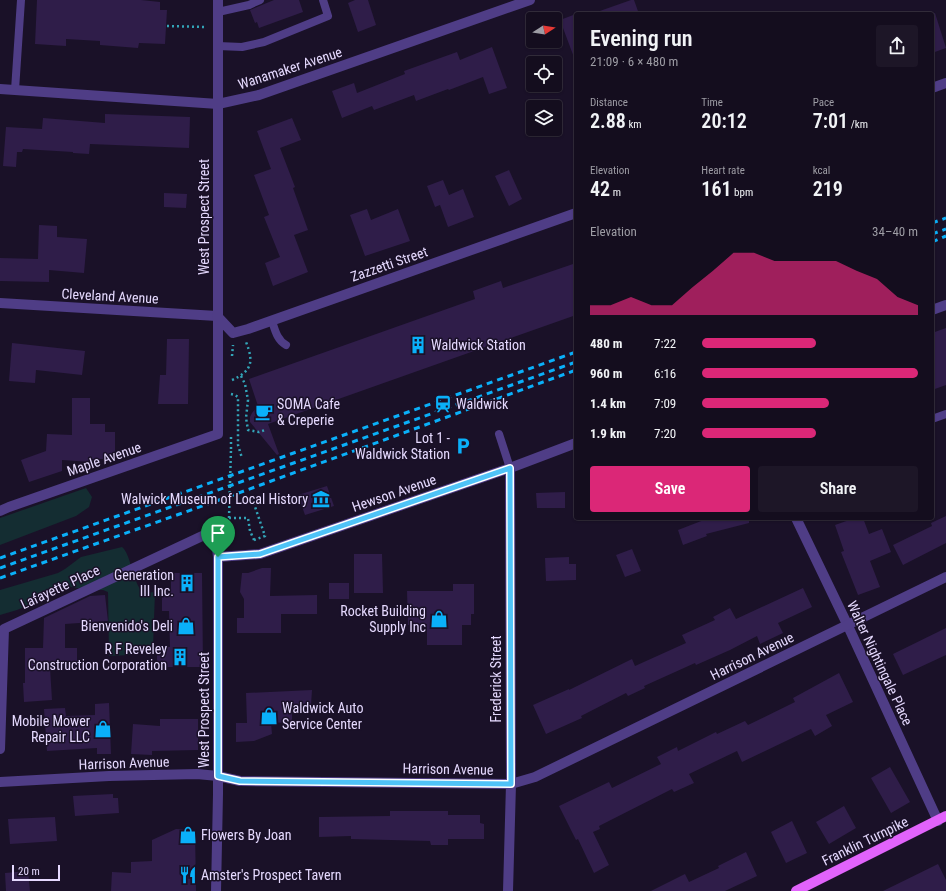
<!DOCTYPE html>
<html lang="en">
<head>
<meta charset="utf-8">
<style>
  :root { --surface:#140d1e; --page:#1d1627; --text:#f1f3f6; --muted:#9d9ca4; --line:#332d3c; --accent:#db2777 }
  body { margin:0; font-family:"Roboto Condensed",sans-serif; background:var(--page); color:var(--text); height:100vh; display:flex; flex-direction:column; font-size:15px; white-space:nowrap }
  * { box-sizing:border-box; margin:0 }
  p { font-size:13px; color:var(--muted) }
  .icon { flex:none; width:22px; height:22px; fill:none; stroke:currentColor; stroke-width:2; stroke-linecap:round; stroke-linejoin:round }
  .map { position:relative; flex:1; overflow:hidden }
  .panel { position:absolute; left:574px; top:12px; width:360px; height:508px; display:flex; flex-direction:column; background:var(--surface); border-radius:4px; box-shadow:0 1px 3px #0004,0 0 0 1px var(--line) }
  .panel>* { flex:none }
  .needle { width:26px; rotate:78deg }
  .buttons { position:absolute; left:526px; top:12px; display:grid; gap:8px }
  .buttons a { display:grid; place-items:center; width:36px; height:36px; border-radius:4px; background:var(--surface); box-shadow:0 1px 3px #0004,0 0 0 1px var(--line); font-size:20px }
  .scale { position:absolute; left:12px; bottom:10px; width:48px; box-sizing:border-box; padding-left:4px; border:2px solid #e5d9fe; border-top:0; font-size:11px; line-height:14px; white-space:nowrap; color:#e5d9fe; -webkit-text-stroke:3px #1a1128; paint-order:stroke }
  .pin { position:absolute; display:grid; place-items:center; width:34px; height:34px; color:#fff; margin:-41px -17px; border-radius:50% 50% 50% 0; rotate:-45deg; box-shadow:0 0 4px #0007 }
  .pin .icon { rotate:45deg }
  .round { display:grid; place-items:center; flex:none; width:42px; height:42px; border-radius:4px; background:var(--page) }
  .overview { display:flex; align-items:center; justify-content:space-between; height:68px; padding:0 16px }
  h1 { font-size:22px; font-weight:600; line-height:30px }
  .metrics { display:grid; grid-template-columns:repeat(3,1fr); gap:6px; height:68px; padding:4px 16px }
  .metrics div { display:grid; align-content:center }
  .metrics b { font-size:20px; font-weight:600 }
  .metrics small { font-size:11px; font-weight:400 }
  .metrics p { font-size:11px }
  .chart { height:112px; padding:8px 16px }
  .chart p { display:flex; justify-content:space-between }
  .chart svg { width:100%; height:72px; margin-top:4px; fill:var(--accent); opacity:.7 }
  .action { display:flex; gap:8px; margin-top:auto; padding:8px 16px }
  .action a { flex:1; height:46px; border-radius:4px; background:var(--accent); color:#fff; font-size:16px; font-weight:600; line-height:46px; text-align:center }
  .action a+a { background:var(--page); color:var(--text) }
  ul { padding:0 16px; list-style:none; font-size:13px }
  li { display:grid; grid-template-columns:64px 48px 1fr; align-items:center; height:30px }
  li i { height:10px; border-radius:5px; background:var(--accent) }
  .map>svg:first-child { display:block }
  .green { fill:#142d32 }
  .building { fill:#2f1d49 }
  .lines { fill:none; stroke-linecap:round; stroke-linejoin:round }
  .path { stroke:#33a5b8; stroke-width:2.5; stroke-dasharray:2 3; stroke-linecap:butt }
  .service { stroke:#4f3d86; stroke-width:8 }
  .minor { stroke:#4f3d86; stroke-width:10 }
  .tertiary { stroke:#4f3d86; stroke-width:10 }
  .primary { stroke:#e163fb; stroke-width:10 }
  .rail { stroke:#0ab0f9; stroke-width:3; stroke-dasharray:6 5; stroke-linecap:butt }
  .path-bridge { stroke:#33a5b8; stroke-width:2.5; stroke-dasharray:2 3; stroke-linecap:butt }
  .route-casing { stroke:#fff; stroke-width:8 }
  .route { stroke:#4fc3f7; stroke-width:5 }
  .labels { text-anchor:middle; stroke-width:3; stroke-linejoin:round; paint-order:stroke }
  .street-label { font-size:14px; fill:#e5d9fe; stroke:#1a1128 }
  .poi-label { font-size:14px; fill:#e5d9fe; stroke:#1a1128; text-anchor:end }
</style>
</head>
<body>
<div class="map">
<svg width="946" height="891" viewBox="0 0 946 891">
  <rect width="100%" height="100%" fill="#1a1128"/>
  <!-- green -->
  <g class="green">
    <polygon points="86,488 92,497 89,507 76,516 0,545 0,518"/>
    <path d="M122 547C131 554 132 581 143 593L155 592 153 647 130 655 109 656 108 592 103 590H89L71 587 17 610 0 615V590L58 573 65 569 81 557Z"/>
  </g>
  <!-- building -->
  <g class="building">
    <polygon points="37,0 141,0 160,2 160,10 167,10 165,44 139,43 138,48 100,45 100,41 66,39 66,46 35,44"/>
    <polygon points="274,0 299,0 303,12 259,28 257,22 255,23 250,10"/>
    <polygon points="355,0 368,0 376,25 358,32 348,3"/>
    <polygon points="631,0 634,0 639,14 597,14 597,12"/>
    <polygon points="935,13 946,48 932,53 932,14"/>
    <polygon points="576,14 576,59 575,60 560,20"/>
    <polygon points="492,47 507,88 489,94 483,77 449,90 448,89 416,101 414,95 374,110 372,106 342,118 332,91 354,83 357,93 405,74 404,71 457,52 460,60"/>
    <polygon points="105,114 190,117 189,148 90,144 89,154 73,153 73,152 23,149 22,152 17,152 16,167 3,166 6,127 42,129 43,118 105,123"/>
    <polygon points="292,118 301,140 280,148 295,187 293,188 308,230 294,235 308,272 273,286 265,263 280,257 264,217 269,215 254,175 271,169 257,131"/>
    <polygon points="509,170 522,199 509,206 495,176"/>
    <polygon points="443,180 449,195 463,189 474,217 448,227 440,205 435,207 427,186"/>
    <polygon points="164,193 187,194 186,208 164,207"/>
    <polygon points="367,209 371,220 398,209 410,241 365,256 350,215"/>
    <polygon points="39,225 57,226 57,237 87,239 84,273 49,270 49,282 0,281 0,258 38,259"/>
    <polygon points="576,263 576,315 268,424 279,454 277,455 250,422 250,417 252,413 258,406 249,379 475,299 473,291 501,281 503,288"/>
    <polygon points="946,328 946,385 932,390 932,333"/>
    <polygon points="167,339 189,339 188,404 158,404 160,375 166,375"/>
    <polygon points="12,343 85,351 82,375 36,370 35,383 9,381"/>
    <polygon points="72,398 90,398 90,424 105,424 105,432 115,432 115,459 91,459 91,462 62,460 62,471 29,482 21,460 46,451 47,434 72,435"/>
    <polygon points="327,486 334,506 305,515 298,495"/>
    <polygon points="565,492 565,508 537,508 536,493"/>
    <polygon points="946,516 946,543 903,565 893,545 932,526 931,523"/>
    <polygon points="709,518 749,518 749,523 706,534 707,536 683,545 678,530"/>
    <polygon points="855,518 863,518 869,534 882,529 891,552 870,561 880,587 858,595 841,552 844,551 835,525"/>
    <polygon points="632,549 641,571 625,577 616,555"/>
    <polygon points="354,554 382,554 383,593 354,593"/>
    <polygon points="569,557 569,564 576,564 576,580 546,581 545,558"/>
    <polygon points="262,568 271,568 270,596 317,595 317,614 281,614 281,633 237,633 237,618 244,618 244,599 240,592 242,573 248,573"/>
    <polygon points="171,573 202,573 203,667 157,667 157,647 170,647 169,611 162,611 162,592 171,592"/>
    <rect x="329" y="583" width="20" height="16"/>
    <polygon points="453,584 474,584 474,614 471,614 471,625 462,625 462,645 427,645 427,624 408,625 407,591 453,591"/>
    <polygon points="803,588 812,607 778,623 783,633 760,644 757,636 730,650 696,665 695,663 644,686 645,688 628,696 626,693 581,716 582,718 546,734 533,705 569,689 569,690 632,659 635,666 686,643 682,635 715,620 713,617 730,608 736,619"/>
    <polygon points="105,595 108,621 65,624 65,648 77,648 77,668 50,668 52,700 24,702 23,683 25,683 25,648 43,648 44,618 90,596"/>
    <polygon points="946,628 946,655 903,675 893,654"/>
    <polygon points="839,673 853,702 826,715 832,726 815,736 811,729 742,762 737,751 689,774 694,783 674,792 672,789 599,826 600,829 593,832 609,865 594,873 578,839 576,840 559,806 609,782 612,788 661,764 657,757 677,747 678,751 716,732 717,734 745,721 748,725 795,702 793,698"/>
    <polygon points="312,690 311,705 302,709 292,710 292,722 271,723 272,734 254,741 236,742 236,723 247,723 246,693"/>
    <polygon points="109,703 111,754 97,754 97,748 47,751 44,709 65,708 66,716 95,715 95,704"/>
    <polygon points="160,719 198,719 198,750 152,751 152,755 131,754 133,724 160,726"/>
    <polygon points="890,767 910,802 891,813 871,778"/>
    <polygon points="113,794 113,798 118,798 119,813 75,816 73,796"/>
    <polygon points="844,806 856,828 829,844 816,822"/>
    <polygon points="390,811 448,811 448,815 480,815 480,823 484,824 484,839 448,839 448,845 431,845 430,841 351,839 351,836 319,837 319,817 390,816"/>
    <polygon points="55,817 57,841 10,844 8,819"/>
    <polygon points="792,821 807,853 786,863 771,832"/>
    <polygon points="176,829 195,830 196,891 111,891 112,872 131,873 131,862 152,861 152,840"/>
    <polygon points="746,852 757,876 725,891 651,891 685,874 689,882 719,868 718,866"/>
    <polygon points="938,864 946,880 946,891 883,891"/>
    <polygon points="28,871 30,891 6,891 5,873"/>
  </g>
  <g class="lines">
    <!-- path -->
    <g class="path">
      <polyline points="167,26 205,27"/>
      <polyline points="232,356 233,345"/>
      <polyline points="241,376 245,384 248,400 246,418 248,430 259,432 265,430"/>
      <path d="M232 380C252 371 254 362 246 342"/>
      <polyline points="231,394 235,395 238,397 238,445 242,458"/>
      <polyline points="231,437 231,449"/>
      <polyline points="252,498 265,536 254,540"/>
      <polyline points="229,518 248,518 250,531 255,542"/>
    </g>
    <!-- service -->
    <g class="service">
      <polyline points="218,12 249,5 260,0"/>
      <polyline points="218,46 242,47 264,42 328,16 323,0"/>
      <polyline points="15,90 21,0"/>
      <path d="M272 321C275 330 277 340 286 345"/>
      <polyline points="932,419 946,414"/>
      <polyline points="499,434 510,468"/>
    </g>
    <!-- minor -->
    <g class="minor">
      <polyline points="932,88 946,83"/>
      <polyline points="0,89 218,104 259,95 530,0"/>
      <polyline points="0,303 217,316"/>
      <polyline points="932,310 946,305"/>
      <polyline points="217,316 233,333 248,329 576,213"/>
      <polyline points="0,511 9,507 218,434 218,0"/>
      <polyline points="796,518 848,626 938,821"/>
      <polyline points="218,557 260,554 510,468 576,443"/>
      <polyline points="0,749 4,629 215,530"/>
      <polyline points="0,782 109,776 197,774 218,776 240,781 511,784 535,777 946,577"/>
      <polyline points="508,891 511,784 510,468"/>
    </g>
    <!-- tertiary -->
    <polyline class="tertiary" points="215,530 218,557 218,794 216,891"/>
    <!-- primary -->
    <polyline class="primary" points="796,891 946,816"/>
    <!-- rail -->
    <g class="rail">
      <polyline points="932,223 946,218"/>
      <polyline points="932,234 946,229"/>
      <polyline points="932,242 946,236"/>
      <polyline points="0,558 576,352"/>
      <polyline points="0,568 576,362"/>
      <polyline points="0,578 233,495 576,370"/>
    </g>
    <!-- path-bridge -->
    <polyline class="path-bridge" points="229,518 231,449"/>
  </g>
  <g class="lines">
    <!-- route casing -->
    <g class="route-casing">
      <polygon id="route" points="510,468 511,784 240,781 218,776 218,557 260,554"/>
    </g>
    <!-- route -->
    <use href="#route" class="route"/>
  </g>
  <!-- icons -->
  <defs>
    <g id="building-bare" transform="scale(1.38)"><path d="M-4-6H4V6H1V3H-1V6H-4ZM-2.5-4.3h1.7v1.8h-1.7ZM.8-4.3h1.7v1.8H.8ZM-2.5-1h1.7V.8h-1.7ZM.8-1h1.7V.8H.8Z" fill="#0ab0f9" stroke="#1a1128" stroke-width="2.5" paint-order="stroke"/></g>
    <g id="station-bare" transform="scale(1.38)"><path d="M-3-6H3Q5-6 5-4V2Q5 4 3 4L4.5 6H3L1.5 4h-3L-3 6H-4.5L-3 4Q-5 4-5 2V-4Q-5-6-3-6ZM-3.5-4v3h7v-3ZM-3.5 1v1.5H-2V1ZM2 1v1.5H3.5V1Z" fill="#0ab0f9" stroke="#1a1128" stroke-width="2.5" paint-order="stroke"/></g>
    <g id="cafe-bare" transform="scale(1.38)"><path d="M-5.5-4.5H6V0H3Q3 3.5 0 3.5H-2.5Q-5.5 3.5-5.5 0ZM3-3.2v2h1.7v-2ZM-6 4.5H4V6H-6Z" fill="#0ab0f9" stroke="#1a1128" stroke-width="2.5" paint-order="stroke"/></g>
    <g id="parking-bare" transform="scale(1.38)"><path d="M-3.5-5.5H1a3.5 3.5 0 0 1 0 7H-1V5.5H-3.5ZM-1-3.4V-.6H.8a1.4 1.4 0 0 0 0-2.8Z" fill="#0ab0f9" stroke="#1a1128" stroke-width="2.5" paint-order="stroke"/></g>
    <g id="museum-bare" transform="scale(1.38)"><path d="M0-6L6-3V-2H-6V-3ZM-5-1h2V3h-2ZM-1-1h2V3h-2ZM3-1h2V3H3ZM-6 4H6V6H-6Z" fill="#0ab0f9" stroke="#1a1128" stroke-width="2.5" paint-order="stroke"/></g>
    <g id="shop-bare" transform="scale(1.38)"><path d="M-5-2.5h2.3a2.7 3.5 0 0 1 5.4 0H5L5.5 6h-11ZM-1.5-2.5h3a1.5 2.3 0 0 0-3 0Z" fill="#0ab0f9" stroke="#1a1128" stroke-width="2.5" paint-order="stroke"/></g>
    <g id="restaurant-bare" transform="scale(1.38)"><path d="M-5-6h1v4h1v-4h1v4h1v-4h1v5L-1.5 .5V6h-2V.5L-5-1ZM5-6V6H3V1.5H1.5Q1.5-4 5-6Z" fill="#0ab0f9" stroke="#1a1128" stroke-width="2.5" paint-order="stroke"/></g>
  </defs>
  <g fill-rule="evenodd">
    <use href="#building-bare" x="418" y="345"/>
    <use href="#station-bare" x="443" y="404"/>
    <use href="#cafe-bare" x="264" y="412"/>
    <use href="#parking-bare" x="463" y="446"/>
    <use href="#museum-bare" x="321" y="499"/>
    <use href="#building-bare" x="187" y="583"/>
    <use href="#shop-bare" x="439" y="619"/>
    <use href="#shop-bare" x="186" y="626"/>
    <use href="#building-bare" x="180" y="657"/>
    <use href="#shop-bare" x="269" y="716"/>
    <use href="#shop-bare" x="103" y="729"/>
    <use href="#shop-bare" x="188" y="835"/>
    <use href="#restaurant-bare" x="188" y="875"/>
  </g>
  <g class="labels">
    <!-- street labels -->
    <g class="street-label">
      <text transform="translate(290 68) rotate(-18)" y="5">Wanamaker Avenue</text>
      <text transform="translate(204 217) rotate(-90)" y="5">West Prospect Street</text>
      <text transform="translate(389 264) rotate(-19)" y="5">Zazzetti Street</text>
      <text transform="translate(110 296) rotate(3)" y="5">Cleveland Avenue</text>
      <text transform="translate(104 459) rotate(-19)" y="5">Maple Avenue</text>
      <text transform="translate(394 493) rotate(-19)" y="5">Hewson Avenue</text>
      <text transform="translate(60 587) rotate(-25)" y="5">Lafayette Place</text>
      <text transform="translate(752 656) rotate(-26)" y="5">Harrison Avenue</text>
      <text transform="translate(880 663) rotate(65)" y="5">Walter Nightingale Place</text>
      <text transform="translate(496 679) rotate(-90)" y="5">Frederick Street</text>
      <text transform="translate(204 710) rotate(-90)" y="5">West Prospect Street</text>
      <text transform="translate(124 763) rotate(-2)" y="5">Harrison Avenue</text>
      <text transform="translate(448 769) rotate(1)" y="5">Harrison Avenue</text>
      <text transform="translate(865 841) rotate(-26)" y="5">Franklin Turnpike</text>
    </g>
    <!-- poi labels -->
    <g class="poi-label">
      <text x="431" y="350" text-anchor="start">Waldwick Station</text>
      <text x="277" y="409" text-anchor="start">SOMA Cafe<tspan x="277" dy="16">&amp; Creperie</tspan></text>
      <text x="456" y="409" text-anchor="start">Waldwick</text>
      <text x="450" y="443">Lot 1 -<tspan x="450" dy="16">Waldwick Station</tspan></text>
      <text x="308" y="504">Walwick Museum of Local History</text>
      <text x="174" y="580">Generation<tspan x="174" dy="16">III Inc.</tspan></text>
      <text x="426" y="616">Rocket Building<tspan x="426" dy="16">Supply Inc</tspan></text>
      <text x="173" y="631">Bienvenido's Deli</text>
      <text x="167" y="654">R F Reveley<tspan x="167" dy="16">Construction Corporation</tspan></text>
      <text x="282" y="713" text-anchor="start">Waldwick Auto<tspan x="282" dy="16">Service Center</tspan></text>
      <text x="90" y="726">Mobile Mower<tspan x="90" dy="16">Repair LLC</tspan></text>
      <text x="201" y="840" text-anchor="start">Flowers By Joan</text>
      <text x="201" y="880" text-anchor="start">Amster's Prospect Tavern</text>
    </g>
  </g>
</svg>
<div class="buttons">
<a><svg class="needle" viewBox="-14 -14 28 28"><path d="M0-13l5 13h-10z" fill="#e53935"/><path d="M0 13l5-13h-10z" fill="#9d9ca4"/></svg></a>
<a><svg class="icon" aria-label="locate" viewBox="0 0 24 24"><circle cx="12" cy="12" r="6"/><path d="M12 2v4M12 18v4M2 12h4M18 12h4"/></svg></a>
<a><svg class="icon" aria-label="layers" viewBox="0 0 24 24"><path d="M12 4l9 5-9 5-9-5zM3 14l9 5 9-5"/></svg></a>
</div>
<div class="scale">20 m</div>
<div class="pin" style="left:218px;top:557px;background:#1e9e55"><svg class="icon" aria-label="arrive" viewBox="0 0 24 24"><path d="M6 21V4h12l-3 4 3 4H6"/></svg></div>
<section class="panel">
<div class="overview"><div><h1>Evening run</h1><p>21:09 · 6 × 480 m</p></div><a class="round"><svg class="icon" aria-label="share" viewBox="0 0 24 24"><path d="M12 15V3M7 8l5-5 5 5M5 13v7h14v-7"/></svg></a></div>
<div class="metrics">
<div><p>Distance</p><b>2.88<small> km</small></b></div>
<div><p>Time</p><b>20:12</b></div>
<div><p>Pace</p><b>7:01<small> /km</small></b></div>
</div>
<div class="metrics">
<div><p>Elevation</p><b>42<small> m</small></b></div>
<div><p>Heart rate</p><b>161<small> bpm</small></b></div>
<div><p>kcal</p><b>219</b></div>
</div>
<div class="chart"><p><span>Elevation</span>34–40 m</p>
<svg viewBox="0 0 160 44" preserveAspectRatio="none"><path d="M0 44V38L10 38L20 33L30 38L40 38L50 27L60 17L70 6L80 6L90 11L100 11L110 11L120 11L130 17L140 22L150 33L160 38V44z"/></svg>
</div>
<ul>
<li><b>480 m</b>7:22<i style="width:53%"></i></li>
<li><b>960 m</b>6:16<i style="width:100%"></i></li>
<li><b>1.4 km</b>7:09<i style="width:59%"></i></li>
<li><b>1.9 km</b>7:20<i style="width:53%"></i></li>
</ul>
<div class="action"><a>Save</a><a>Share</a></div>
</section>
</div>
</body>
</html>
